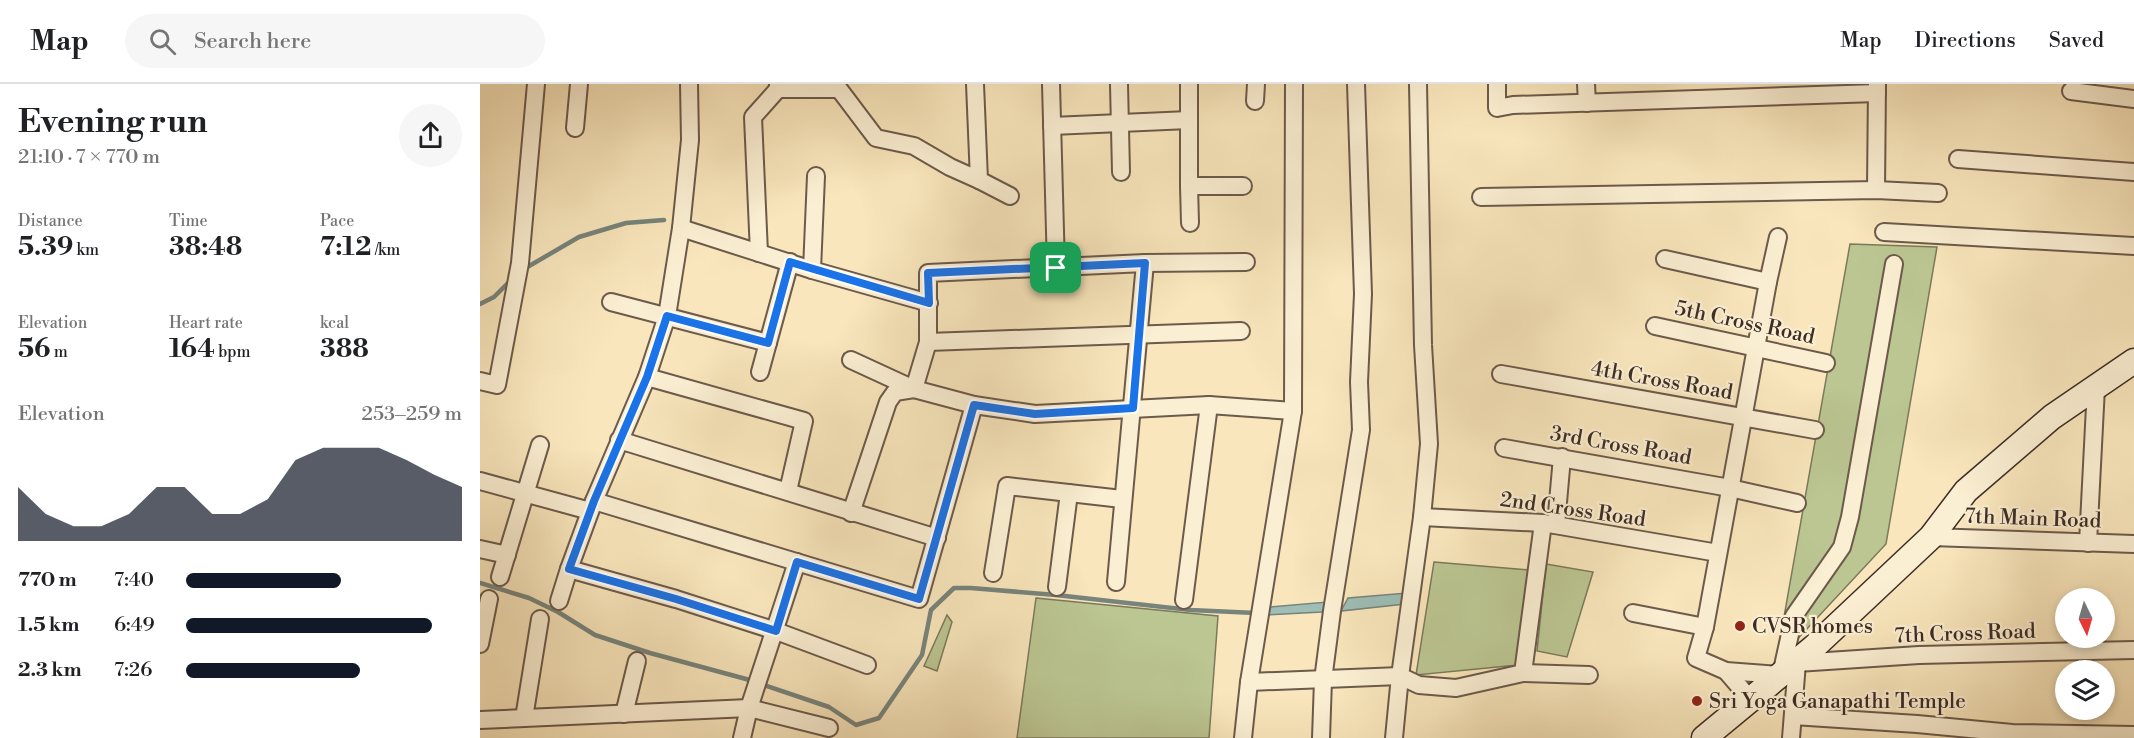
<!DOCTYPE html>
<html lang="en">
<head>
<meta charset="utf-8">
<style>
  :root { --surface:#fff; --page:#f6f6f6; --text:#202124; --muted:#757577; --line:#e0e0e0; --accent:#111827 }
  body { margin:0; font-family:"Libre Bodoni",serif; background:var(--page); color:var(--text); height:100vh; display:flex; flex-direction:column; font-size:22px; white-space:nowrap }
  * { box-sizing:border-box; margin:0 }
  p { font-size:20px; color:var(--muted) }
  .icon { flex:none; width:33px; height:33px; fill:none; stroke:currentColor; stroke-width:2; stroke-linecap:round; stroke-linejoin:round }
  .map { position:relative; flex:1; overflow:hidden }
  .sheet { display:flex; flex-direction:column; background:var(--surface); width:480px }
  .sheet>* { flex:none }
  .needle { width:39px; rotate:175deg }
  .fabs { position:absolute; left:1575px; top:504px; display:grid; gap:12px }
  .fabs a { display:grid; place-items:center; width:60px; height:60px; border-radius:50%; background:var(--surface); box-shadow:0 3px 9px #0003; font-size:30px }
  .pin { position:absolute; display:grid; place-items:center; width:51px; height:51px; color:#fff; margin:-26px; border-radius:12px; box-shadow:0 3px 9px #0006 }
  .round { display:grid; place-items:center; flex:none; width:63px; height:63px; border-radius:32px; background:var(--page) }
  .summary { display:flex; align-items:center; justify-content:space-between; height:102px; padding:0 18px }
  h1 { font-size:33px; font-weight:700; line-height:45px }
  .metrics { display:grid; grid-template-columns:repeat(3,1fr); gap:9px; height:102px; padding:6px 18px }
  .metrics div { display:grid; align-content:center }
  .metrics b { font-size:26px; font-weight:700 }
  .metrics small { font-size:16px; font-weight:400 }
  .metrics p { font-size:16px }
  .chart { height:168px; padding:12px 18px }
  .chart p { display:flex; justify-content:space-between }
  .chart svg { width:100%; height:108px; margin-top:6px; fill:var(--accent); opacity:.7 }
  ul { padding:0 18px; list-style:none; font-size:20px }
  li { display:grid; grid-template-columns:96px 72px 1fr; align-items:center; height:45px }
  li i { height:15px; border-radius:8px; background:var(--accent) }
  header { display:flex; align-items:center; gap:36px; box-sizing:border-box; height:84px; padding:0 30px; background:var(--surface); border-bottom:2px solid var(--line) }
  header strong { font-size:28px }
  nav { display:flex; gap:33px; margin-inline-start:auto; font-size:21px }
  .search { width:420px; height:54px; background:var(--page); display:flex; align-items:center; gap:15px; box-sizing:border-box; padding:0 21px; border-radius:33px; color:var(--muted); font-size:22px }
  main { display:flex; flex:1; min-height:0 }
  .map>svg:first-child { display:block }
  .green { fill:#bbc692; stroke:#7c795c; stroke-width:1.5 }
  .water { fill:#9ebeb6; stroke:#77847c; stroke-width:1.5 }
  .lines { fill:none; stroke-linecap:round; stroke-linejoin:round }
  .stream { stroke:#77847c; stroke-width:4.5 }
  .minor-casing { stroke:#6c5a4c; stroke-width:20 }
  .secondary-casing { stroke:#3d2c26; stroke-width:27 }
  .minor { stroke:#fbefd3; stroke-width:16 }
  .secondary { stroke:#fbefd3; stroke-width:24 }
  .route-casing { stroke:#fff; stroke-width:12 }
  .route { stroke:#1a73e8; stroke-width:8 }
  .poi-dot { fill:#8f2418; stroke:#fbefd3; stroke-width:2 }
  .labels { text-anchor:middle; stroke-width:4.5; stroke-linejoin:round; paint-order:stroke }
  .street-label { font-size:21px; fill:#3d2c26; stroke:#fbefd3 }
  .poi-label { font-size:21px; fill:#3d2c26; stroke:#fbefd3; text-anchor:start }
</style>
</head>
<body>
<header>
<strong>Map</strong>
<div class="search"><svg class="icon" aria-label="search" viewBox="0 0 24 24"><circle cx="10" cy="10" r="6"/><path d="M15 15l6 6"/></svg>Search here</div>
<nav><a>Map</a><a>Directions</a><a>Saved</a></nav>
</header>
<main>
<section class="sheet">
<div class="summary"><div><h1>Evening run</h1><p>21:10 · 7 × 770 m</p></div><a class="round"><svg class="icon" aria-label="share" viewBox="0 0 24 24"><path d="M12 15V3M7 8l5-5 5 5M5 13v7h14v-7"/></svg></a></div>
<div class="metrics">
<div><p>Distance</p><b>5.39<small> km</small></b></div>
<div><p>Time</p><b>38:48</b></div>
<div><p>Pace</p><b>7:12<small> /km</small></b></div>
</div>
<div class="metrics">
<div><p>Elevation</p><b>56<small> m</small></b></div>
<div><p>Heart rate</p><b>164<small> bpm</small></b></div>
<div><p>kcal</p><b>388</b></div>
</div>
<div class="chart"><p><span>Elevation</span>253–259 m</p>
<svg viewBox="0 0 160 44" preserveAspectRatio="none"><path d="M0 44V22L10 33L20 38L30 38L40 33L50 22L60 22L70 33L80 33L90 27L100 11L110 6L120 6L130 6L140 11L150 17L160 22V44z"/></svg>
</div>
<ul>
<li><b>770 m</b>7:40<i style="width:56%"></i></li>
<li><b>1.5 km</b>6:49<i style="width:89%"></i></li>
<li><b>2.3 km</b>7:26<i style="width:63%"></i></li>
</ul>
</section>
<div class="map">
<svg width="1654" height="654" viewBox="0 0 1654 654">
  <rect width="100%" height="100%" fill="#f9e6bc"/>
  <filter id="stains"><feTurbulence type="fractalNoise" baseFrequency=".00333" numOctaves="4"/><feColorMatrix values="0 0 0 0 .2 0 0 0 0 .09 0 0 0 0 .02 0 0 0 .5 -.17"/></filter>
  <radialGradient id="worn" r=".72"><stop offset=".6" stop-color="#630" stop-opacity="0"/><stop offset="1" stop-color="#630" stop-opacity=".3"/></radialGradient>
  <!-- green -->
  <g class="green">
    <polygon points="1370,160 1457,163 1406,460 1296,578"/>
    <polygon points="954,478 1050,486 1038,581 936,591"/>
    <polygon points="1066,480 1113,488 1087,573 1057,567"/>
    <polygon points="556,514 738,532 729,654 537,654"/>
    <polygon points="467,531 472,538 457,587 444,582"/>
  </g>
  <!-- water -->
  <g class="water">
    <polygon points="927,509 925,520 861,527 868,514"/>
    <polygon points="847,518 842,528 787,531 789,523"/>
  </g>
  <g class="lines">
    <!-- stream -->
    <g class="stream">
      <polyline points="44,185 99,153 146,139 184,136"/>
      <polyline points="0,220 14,213 31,196"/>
      <polyline points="0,499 49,514 78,528 115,551 170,569 266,595 349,623 376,641 399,634 442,571 451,526 474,504 491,504 576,511 710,526 776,529"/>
    </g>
    <!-- minor casing -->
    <g class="minor-casing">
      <g id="minor">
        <polyline points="209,0 210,56 201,144 187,232 167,293 114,417 89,485 196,515 296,547 387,581"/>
        <polyline points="298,0 298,5 359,5 396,54 434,62 470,83 499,96 495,0"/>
        <polyline points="571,0 576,184"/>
        <polyline points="639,0 641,88"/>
        <polyline points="1017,0 1017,24 1033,21 1397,9"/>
        <polyline points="1106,0 1107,19"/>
        <polyline points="1591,7 1654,15"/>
        <polyline points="775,17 776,0"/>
        <polyline points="572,42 709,36"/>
        <polyline points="95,44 99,0"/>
        <polyline points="1478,75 1654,88"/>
        <polyline points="499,96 530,112"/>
        <polyline points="709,102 709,0"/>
        <polyline points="1396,106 1397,0"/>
        <polyline points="1001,113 1396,106 1458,109"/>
        <polyline points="710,139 709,102 763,102"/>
        <polyline points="201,144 332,186 449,219"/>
        <polyline points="1404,148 1654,162"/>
        <polyline points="1298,153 1288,198 1225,543 1216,574 1246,587 1301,591 1314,532 1362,463 1370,433 1414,180"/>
        <polyline points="279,169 273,33 298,5"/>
        <polyline points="1185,175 1288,198"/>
        <polyline points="332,186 336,92"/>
        <polyline points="131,218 288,259"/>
        <polyline points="1175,242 1346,279"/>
        <polyline points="448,258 761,247"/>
        <polyline points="371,276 434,305 494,321 555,330 729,321 813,327"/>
        <polyline points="280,288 310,178"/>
        <polyline points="1021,290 1335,346"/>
        <polyline points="167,293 324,337 308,407"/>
        <polyline points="0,297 17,301 40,179 56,0"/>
        <polyline points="434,305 448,258 448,189 665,179 766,178"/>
        <polyline points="139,356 457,454"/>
        <polyline points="1024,364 1250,404 1317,419"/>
        <polyline points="0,397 110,427"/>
        <polyline points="114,417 439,515 494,321"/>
        <polyline points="371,429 408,318 415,308 434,305"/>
        <polyline points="942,433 1063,439 1238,469"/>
        <polyline points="1076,441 1082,373"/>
        <polyline points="1451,453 1654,460"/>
        <polyline points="1608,459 1616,303"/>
        <polyline points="0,465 27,471"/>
        <polyline points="513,489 527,402 642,415"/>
        <polyline points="20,493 60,361"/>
        <polyline points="636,498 665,179"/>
        <polyline points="577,503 589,409"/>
        <polyline points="704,516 729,321"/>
        <polyline points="79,517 89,485"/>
        <polyline points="1153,529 1225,543"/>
        <polyline points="0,560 9,515"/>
        <polyline points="1246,587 1271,616"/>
        <polyline points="1043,589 1109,591"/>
        <polyline points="769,598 920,592 939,601 976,604 1043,589 1063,439"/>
        <polyline points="144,630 157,577"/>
        <polyline points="1313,632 1437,640 1532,649 1654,651"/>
        <polyline points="44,634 60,535"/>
        <polyline points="0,636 269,624 349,644"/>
        <polyline points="262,654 269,624 317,478"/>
        <polyline points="763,654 769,598 813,327 814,0"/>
        <polyline points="841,654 843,596 852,527 881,346 879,298 883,210 876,0"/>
        <polyline points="914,654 920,592 942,433 949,360 943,261 938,0"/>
        <polyline points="1311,654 1317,579 1439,571 1654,566"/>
      </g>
    </g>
    <!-- secondary casing -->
    <g class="secondary-casing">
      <polyline id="secondary" points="1224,654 1334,563 1451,453 1486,407 1572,333 1654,277"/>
    </g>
    <!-- minor -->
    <use href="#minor" class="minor"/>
    <!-- secondary -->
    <use href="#secondary" class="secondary"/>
  </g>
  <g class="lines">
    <!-- route casing -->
    <g class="route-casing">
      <polygon id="route" points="310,178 449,219 448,189 665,179 653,324 555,330 494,321 439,515 317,478 296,547 196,515 89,485 114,417 167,293 187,232 288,259"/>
    </g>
    <!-- route -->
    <use href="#route" class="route"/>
  </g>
  <!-- markers -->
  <g class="poi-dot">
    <circle cx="1260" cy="542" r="6"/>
    <circle cx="1217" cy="617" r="6"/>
  </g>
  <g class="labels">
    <!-- street labels -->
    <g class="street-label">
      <text transform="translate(1265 238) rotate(12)" y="7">5th Cross Road</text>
      <text transform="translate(1182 296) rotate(10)" y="7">4th Cross Road</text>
      <text transform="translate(1141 361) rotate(10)" y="7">3rd Cross Road</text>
      <text transform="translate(1093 425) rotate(8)" y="7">2nd Cross Road</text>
      <text transform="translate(1553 434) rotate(2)" y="7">7th Main Road</text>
      <text transform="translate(1485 549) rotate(-2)" y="7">7th Cross Road</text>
    </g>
    <!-- poi labels -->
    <g class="poi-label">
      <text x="1272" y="549">CVSR homes</text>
      <text x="1229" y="624">Sri Yoga Ganapathi Temple</text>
    </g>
  </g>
  <rect width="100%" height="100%" filter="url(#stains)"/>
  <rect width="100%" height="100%" fill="url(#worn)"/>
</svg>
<div class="fabs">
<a><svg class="needle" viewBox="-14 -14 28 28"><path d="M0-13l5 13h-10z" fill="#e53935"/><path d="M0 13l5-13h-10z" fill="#757577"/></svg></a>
<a><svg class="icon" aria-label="layers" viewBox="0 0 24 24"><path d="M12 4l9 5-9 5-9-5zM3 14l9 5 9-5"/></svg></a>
</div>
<div class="pin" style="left:576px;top:184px;background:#1e9e55"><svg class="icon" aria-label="arrive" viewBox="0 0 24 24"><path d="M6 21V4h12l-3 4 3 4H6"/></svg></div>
</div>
</main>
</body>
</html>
